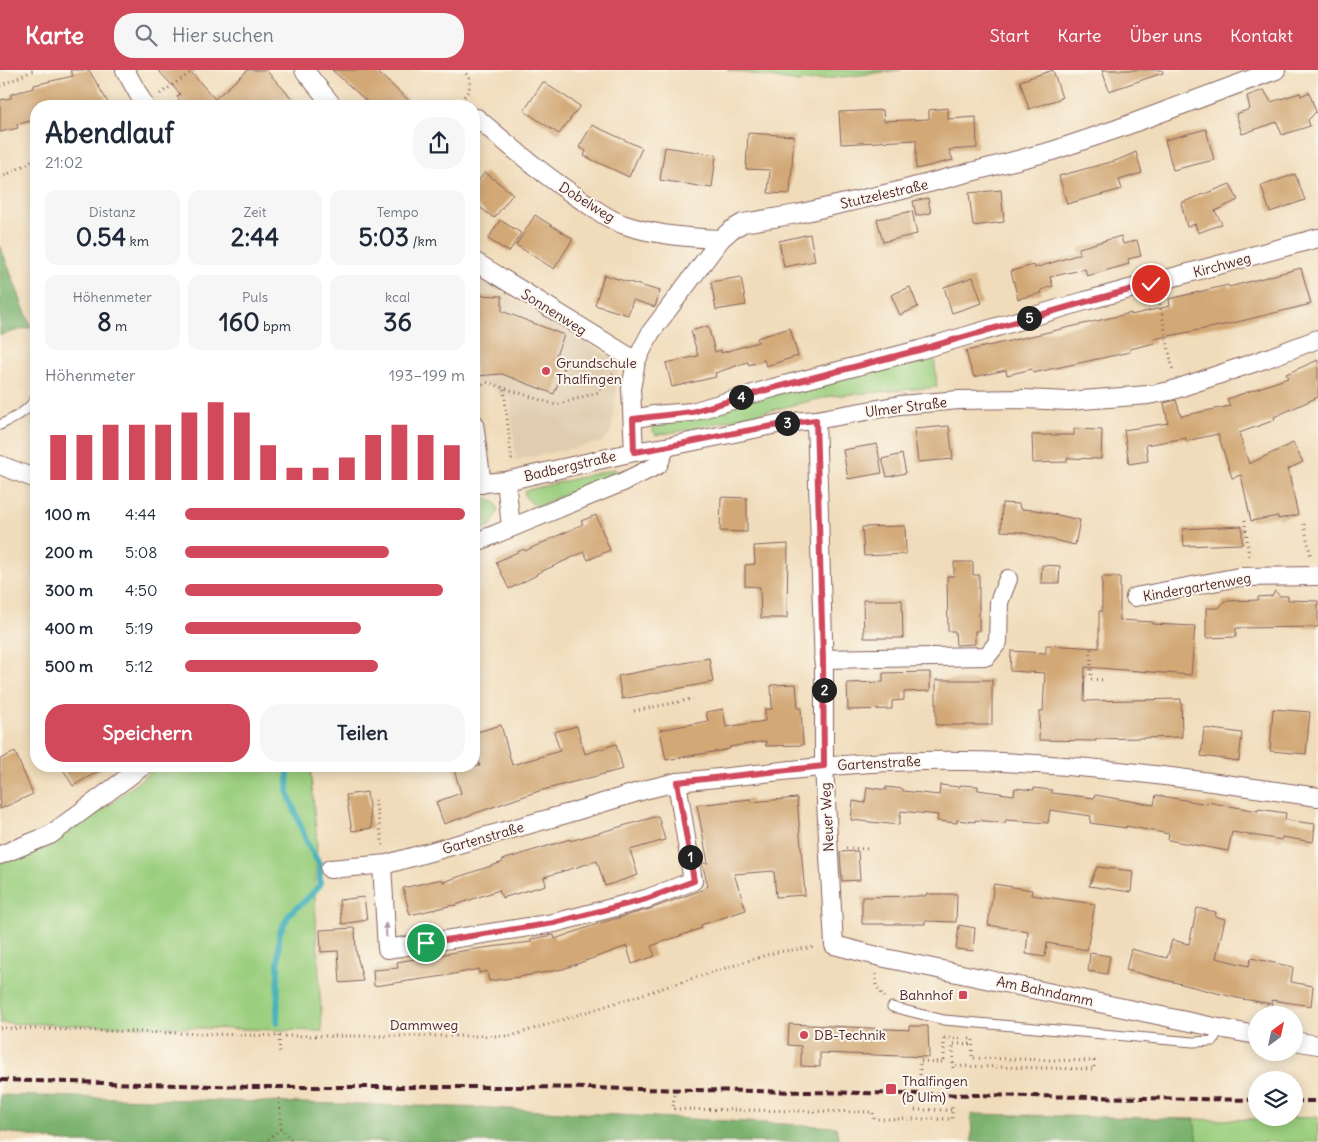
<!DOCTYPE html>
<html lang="de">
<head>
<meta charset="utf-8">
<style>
  :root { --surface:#fff; --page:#f6f6f7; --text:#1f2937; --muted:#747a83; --accent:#d1495b }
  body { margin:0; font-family:Delius,sans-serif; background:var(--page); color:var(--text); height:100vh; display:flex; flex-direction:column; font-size:19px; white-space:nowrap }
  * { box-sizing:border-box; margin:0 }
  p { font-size:16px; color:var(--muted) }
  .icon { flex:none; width:28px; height:28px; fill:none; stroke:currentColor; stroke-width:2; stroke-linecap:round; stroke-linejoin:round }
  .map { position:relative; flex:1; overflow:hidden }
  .panel { position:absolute; left:30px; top:30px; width:450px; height:672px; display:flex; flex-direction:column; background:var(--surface); border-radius:20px; box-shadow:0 2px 12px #0003 }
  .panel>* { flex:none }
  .needle { width:32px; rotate:33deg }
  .tools { position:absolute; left:1248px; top:936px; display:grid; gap:10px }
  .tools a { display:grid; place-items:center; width:55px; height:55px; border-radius:50%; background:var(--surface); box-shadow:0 2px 12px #0003; font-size:25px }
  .pin { position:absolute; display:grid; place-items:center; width:42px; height:42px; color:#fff; margin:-21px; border:2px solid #fff; border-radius:50%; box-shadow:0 1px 5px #0007 }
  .km { position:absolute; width:25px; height:25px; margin:-12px; border-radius:50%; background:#222; color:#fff; font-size:14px; line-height:25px; text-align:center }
  .round { display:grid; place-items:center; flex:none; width:52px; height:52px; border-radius:20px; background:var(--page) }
  .head { display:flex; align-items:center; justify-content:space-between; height:85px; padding:0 15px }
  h1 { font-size:28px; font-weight:700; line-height:38px }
  .stats { display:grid; grid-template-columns:repeat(3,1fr); gap:8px; height:85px; padding:5px 15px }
  .stats div { display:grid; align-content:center; border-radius:12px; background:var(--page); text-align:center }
  .stats b { font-size:25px; font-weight:700 }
  .stats small { font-size:14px; font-weight:400 }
  .stats p { font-size:14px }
  .chart { height:140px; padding:10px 15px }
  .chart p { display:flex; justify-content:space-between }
  .chart svg { width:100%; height:90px; margin-top:5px; stroke:var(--accent); stroke-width:6 }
  .cta { display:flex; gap:10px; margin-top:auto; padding:10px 15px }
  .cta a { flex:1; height:58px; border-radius:20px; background:var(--accent); color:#fff; font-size:20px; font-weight:700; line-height:58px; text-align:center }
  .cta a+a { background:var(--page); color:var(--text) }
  ul { padding:0 15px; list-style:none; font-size:16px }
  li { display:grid; grid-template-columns:80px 60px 1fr; align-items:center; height:38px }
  li i { height:12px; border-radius:6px; background:var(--accent) }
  header { display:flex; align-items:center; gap:30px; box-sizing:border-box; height:70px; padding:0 25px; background:var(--accent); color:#fff }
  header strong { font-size:24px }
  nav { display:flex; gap:28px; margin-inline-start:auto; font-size:18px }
  .search { width:350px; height:45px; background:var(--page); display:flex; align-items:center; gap:12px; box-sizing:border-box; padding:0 18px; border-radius:20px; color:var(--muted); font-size:19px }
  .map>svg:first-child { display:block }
  .built { fill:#e0cdb1 }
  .green { fill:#9bcf7f; stroke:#727755 }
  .forest { fill:#7cb26e; stroke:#63684c }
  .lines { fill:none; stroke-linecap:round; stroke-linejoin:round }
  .stream { stroke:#40b0ba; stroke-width:6 }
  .building { fill:#d2a876 }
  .lane-casing { stroke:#84615d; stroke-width:11 }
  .street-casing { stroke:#84615d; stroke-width:20 }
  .path { stroke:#84615d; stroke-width:3; stroke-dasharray:1 4; stroke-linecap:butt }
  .lane { stroke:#fff; stroke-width:9 }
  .street { stroke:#fff; stroke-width:18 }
  .rail { stroke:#4a1f2b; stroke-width:4; stroke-dasharray:8 4; stroke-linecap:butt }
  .oneway { fill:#ae9aa0 }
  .route-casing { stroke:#fff; stroke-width:10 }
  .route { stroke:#d1495b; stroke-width:6 }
  .poi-dot { fill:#d1495b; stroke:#fbf7ec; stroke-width:2 }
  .labels { text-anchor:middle; stroke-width:4; stroke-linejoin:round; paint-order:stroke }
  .street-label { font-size:14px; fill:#4a1f2b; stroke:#fbf7ec }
  .poi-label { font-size:14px; fill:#4a1f2b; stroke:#fbf7ec; text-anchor:start }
</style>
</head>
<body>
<header>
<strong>Karte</strong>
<div class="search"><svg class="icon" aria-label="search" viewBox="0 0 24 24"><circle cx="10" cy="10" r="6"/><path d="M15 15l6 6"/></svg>Hier suchen</div>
<nav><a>Start</a><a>Karte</a><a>Über uns</a><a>Kontakt</a></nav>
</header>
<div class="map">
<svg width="1318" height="1072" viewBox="0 0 1318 1072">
  <rect width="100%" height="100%" fill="#fbf7ec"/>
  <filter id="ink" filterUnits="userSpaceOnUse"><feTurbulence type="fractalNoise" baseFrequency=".02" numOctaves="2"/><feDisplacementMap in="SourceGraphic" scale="10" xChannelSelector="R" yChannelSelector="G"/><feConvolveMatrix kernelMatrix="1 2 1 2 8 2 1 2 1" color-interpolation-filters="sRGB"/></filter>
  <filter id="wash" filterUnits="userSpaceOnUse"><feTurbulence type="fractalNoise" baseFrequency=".0096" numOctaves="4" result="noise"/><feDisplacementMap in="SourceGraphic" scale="20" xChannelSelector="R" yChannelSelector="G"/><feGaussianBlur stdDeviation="1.12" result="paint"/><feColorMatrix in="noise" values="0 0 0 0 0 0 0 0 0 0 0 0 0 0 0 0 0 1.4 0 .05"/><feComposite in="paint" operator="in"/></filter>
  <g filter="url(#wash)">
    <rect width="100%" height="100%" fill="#f0dcba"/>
    <!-- built -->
    <polygon class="built" points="474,203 514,230 619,292 613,352 610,364 602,372 516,390 510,327 502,327 492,316 474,310"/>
    <!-- green -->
    <g class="green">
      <polygon points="727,0 901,0 799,12"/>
      <polygon points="934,284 937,317 831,326 693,359 656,365 653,361 654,354 663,349"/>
      <path d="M615 399 617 403 538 436C530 433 525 429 524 421Z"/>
      <path d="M487 428C503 434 498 444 490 456L474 463V429Z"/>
      <polygon points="158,696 310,696 317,771 315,830 322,961 0,953 0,793 51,773 112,733"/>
      <polygon points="1318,1047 1318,1072 1198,1072 1194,1049 1221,1050"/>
    </g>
    <!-- forest -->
    <g class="forest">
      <polygon points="0,175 31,257 0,265"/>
      <polygon points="0,1025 489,1038 836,1057 839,1072 66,1072 0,1061"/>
      <polygon points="971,1044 1194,1049 1198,1072 972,1072"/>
    </g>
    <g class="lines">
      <!-- stream -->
      <polyline class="stream" points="277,953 279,864 290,843 306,830 320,815 320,795 308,775 288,723 288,696"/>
    </g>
    <g id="blocks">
      <!-- building -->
      <g class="building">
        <polygon points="70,0 89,0 110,36 36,36 36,50 17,54 18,58 0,62 0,30 11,28 11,24 34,18 34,15 73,6"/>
        <polygon points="158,0 189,0 215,29 248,0 266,0 299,36 185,36 177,27 180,24"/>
        <polygon points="332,0 375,0 415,36 372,36"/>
        <polygon points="1053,0 1062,28 1029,39 1020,11"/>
        <polygon points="1102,0 1162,0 1163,3 1109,21"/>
        <polygon points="543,12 580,36 559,64 524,41"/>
        <polygon points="1264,20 1271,32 1300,23 1301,26 1309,22 1316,42 1308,50 1310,56 1282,65 1277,52 1242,64 1236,44 1250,39 1247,26"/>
        <polygon points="948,38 948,49 976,47 977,78 949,80 953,90 916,99 916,70 841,74 839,42 883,40 884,51 929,49 929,40"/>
        <polygon points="592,55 642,78 629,107 584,86 586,81 579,77"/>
        <polygon points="1206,59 1214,90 1173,100 1165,70"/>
        <polygon points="748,63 794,66 790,124 768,123 770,100 746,99"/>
        <polygon points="665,77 716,85 712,118 660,110"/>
        <polygon points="1136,82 1142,103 1119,110 1122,119 1067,134 1059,106 1118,90"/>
        <polygon points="485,102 513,124 494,148 474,133 474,117"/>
        <polygon points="1295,104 1305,130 1270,142 1261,116"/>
        <polygon points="1230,114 1238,130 1215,141 1222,154 1198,163 1195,154 1187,157 1181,133"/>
        <polygon points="1001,120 1004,152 973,156 969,123"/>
        <polygon points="928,128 931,143 916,146 913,131"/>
        <polygon points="912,141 917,164 883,172 877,149"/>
        <polygon points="535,145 573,169 554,199 516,175"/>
        <polygon points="500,150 521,163 509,182 488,169"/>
        <polygon points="810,164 815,191 784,197 779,171"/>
        <polygon points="1121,166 1123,174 1137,170 1141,186 1128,189 1129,194 1087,206 1085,199 1050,207 1053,216 1041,220 1042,223 1018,229 1011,201 1034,195 1035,198 1080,184 1079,178"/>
        <polygon points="1301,198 1311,234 1229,254 1154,269 1155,273 1130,279 1130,282 1033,303 1032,299 1007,305 1006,300 974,307 969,293 966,281 1131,243 1131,245 1170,236 1169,229 1228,215 1229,217"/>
        <polygon points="604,205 660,221 655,237 633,230 628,245 595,235"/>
        <polygon points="741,207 746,235 716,240 711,212"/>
        <polygon points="973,207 982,233 952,243 944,217"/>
        <polygon points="910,217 918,237 900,245 891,225"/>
        <polygon points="474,225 502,226 502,241 564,265 556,285 567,290 554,324 502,304 475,306"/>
        <polygon points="708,256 715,282 721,280 721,283 758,272 757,268 790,258 798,286 766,296 764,290 749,295 748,292 715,303 716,307 672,317 666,293 698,286 691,261"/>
        <polygon points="1318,290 1318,327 1274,347 1275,350 1239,363 1249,394 1293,373 1303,392 1288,399 1298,445 1278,449 1278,446 1251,451 1241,405 1232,408 1218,364 1186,371 1186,368 1146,375 1148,391 1129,394 1124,360 1168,353 1164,333 1176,330 1181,346 1230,336 1227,329 1288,308 1286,304"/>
        <polygon points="949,356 953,389 918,392 914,359"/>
        <polygon points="1074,359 1102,360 1101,389 1067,388 1067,392 1033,393 1032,365 1074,365"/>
        <polygon points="877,374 882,403 848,409 843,380"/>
        <polygon points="902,384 906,403 887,407 882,389"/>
        <polygon points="721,427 747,428 747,462 720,461"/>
        <polygon points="1002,433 1019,434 1020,439 1035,440 1080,450 1075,475 1020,462 1001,461"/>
        <polygon points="596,445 610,480 588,490 584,482 536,504 537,505 509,519 496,492 524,479 525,481 583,454 581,451"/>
        <polygon points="905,456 906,484 864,486 862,457"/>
        <polygon points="1242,456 1242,474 1184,476 1183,459"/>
        <polygon points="788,474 787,548 761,548 760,517 745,516 745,495 755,494 754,476"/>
        <polygon points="954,492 973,492 973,505 979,505 979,561 975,561 975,574 956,575 955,561 948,561 947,506 954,506"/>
        <polygon points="1042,495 1060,496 1059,513 1041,513"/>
        <polygon points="1102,507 1120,507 1120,550 1153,552 1153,554 1195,556 1191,605 1085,597 1084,631 1181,629 1182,667 1096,669 1096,671 1039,670 1040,641 1043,641 1045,603 1010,601 1011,581 1046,583 1046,575 1099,578 1099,541 1102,541"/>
        <polygon points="1275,521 1280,526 1288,526 1288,530 1318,531 1318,557 1236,558 1236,567 1206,568 1206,538 1219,538 1224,531 1258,530 1258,527 1272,526"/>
        <polygon points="863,530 902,530 903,568 864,568"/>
        <polygon points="709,588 713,612 622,629 618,606"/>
        <polygon points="930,602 930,621 904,622 904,630 892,631 892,639 848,640 847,613 883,612 883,603"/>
        <rect x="936" y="610" width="56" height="45"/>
        <polygon points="796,614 798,638 801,638 803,675 766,676 766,671 729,677 730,679 666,690 660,660 708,651 706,642 723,639 726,657 765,651 765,639 772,639 771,615"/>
        <polygon points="1273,639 1310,642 1306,684 1270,681"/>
        <polygon points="501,655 512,695 560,681 554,662 577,656 585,684 616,674 623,699 539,721 444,754 436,732 461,723 453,696 480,696 474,674 474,663"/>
        <polygon points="1204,658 1242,663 1239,691 1201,686"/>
        <polygon points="15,682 33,724 0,739 0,689"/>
        <polygon points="61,696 107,696 73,716"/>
        <polygon points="940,715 960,717 960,715 978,716 978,720 1014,725 1015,718 1034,720 1034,718 1052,720 1052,723 1094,728 1095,725 1154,735 1156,725 1207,734 1207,732 1258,741 1258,739 1286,743 1285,750 1315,754 1313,772 1282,767 1282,770 1232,762 1228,781 1168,770 1169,764 1126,756 1126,758 1090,753 1091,746 1050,740 1048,753 1006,750 1005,753 975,750 975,752 957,750 957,753 937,751 938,745 901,741 899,755 851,750 853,731 865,733 867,717 886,720 886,717 903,719 903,721 939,725"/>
        <polygon points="367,722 372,758 352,761 346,725"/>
        <polygon points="797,728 805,825 776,827 774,801 734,804 746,840 701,855 702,858 651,876 655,886 632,894 627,876 563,899 519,907 489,911 487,901 479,903 479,899 444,906 374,916 373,900 398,898 397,892 468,880 531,872 531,869 554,865 555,869 600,853 650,839 702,820 708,816 702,793 708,793 697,735 751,729 751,732"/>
        <polygon points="658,746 665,770 630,780 638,805 605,816 597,791 544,807 546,815 502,828 499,820 453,836 453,835 410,845 403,818 442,809 443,812 503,792 502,790 570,769 570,771"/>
        <polygon points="858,781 860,810 842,811 840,782"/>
        <polygon points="1097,797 1133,801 1131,822 1089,816"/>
        <polygon points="994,814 1032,820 1031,825 1095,834 1087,880 1047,873 1045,887 1026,884 1028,861 988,855"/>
        <polygon points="926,824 957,824 956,852 925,851 925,854 862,854 862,827 926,826"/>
        <polygon points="364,827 367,850 342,854 339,830"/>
        <polygon points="1197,838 1216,842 1215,846 1225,849 1216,888 1249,896 1251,888 1293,897 1291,912 1313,916 1311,936 1272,930 1272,934 1237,928 1126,900 1131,879 1167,888 1172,870 1189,874"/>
        <polygon points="959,855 975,858 973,881 956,879"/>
        <polygon points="355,858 356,881 363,911 340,913 338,881 321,882 320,860"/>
        <polygon points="1090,883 1110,886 1107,904 1088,901"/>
        <polygon points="789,954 909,960 909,956 928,956 929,987 820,983 820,997 801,996 801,976 788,975"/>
      </g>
    </g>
  </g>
  <g filter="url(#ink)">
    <use href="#blocks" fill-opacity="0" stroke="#84615d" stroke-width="1"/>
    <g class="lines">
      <!-- lane casing -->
      <g class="lane-casing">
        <g id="lane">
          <path d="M0 355C14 348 27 342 36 328"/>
          <polyline points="892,937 944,950 1193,972 1213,971 1219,958"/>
        </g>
      </g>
      <!-- street casing -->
      <g class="street-casing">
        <g id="street">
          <polyline points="125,0 145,36"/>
          <polyline points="304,0 333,36"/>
          <path d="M474 48H477C512 78 547 108 586 133 597 141 609 149 622 154 653 165 689 168 721 169"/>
          <polyline points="474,191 636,291"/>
          <polyline points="633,349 653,345 692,342 773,318 919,280 1085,231 1318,168"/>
          <polyline points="816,350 824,601 824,696 834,875 885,888 1219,958 1256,965"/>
          <polyline points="474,353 482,414"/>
          <polyline points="634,382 631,319 636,291 651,262 721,169 731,160 743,153 797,144 898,121 1052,81 1117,59 1276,0"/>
          <polyline points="0,395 36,409"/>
          <polyline points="506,411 511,457"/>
          <polyline points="474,414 506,411 634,382 666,377 782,353 816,350 900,335 959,330 1024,329 1069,331 1148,325 1170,321 1265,289 1318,269"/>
          <polyline points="474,473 623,412 658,395 666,377"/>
          <polyline points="1135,527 1239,507 1318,506"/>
          <polyline points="823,589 987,586 998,572 999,532 1008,509"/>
          <polyline points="0,785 50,765 143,696"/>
          <polyline points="382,795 387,879 554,853 646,829 693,811 677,712"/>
          <path d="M330 799 387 794 566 744 648 719 677 712C759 705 840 692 923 691 1055 689 1187 708 1318 727"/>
          <polyline points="1294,971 1318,975"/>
        </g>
      </g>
      <!-- path -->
      <g class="path">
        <polyline points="0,16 34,0"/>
        <polyline points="160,24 194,0"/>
        <path d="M461 36C462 22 473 25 469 6L464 2"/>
        <polyline points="0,108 27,94 36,87"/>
        <polyline points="1159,229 1173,301"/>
        <polyline points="474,319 486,312 556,335 599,322 611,304 615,304"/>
        <polyline points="504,319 512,393"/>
        <polyline points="1245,450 1249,488"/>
        <polyline points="1304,454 1311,488"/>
        <polyline points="1091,579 1091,609 1103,610"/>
        <polyline points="634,641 693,629"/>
        <polyline points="375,730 383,776"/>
        <polyline points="846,778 870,779"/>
        <polyline points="876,904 876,915 884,927"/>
        <polyline points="0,958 279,966 511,966 776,882 816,877"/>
        <polyline points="279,966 280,986"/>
        <polyline points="944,968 973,969 972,988 1094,991 1094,999 952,996"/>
        <polyline points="953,998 953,974 973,974"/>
        <polyline points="920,1005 920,991 944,992 944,968"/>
        <polyline points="674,1025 673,1039 873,1042 874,1049 952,1049 952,1036"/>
        <polyline points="279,1028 281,1059"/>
        <polyline points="915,1040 952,1040"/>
        <polyline points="264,1072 281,1059 293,1072"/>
      </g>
      <!-- lane -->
      <use href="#lane" class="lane"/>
      <!-- street -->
      <use href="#street" class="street"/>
      <!-- rail -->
      <g class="rail">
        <polyline points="0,1010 252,1017 527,1017 1256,1030"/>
        <polyline points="1294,1031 1318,1031"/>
      </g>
    </g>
    <!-- one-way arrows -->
    <defs><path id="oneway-solid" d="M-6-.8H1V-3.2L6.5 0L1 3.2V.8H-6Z" transform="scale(1.25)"/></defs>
    <use class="oneway" href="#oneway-solid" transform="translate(386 860) rotate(-94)"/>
  </g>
  <g class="lines" filter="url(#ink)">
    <!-- route casing -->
    <g class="route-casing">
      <path id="route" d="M426 873 554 853 646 829 694 811 677 712 824 696 823 589 816 350C754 356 695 373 634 382L633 349 692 342 773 318 919 280 1085 232 1151 214"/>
    </g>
    <!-- route -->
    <use href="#route" class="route"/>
  </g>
  <!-- markers -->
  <g class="poi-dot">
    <circle cx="546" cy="301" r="5"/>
    <rect x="958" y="920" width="10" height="10" rx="2.5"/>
    <circle cx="804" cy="965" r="5"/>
    <rect x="885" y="1013" width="12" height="12" rx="2.5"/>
  </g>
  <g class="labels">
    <!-- street labels -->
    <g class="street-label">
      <text transform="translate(884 124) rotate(-13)" y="5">Stutzelestraße</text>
      <text transform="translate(587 132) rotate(32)" y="5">Dobelweg</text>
      <text transform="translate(1222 195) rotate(-15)" y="5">Kirchweg</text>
      <text transform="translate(554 242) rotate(32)" y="5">Sonnenweg</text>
      <text transform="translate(906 337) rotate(-7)" y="5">Ulmer Straße</text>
      <text transform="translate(570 396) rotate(-13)" y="5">Badbergstraße</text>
      <text transform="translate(1197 517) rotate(-10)" y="5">Kindergartenweg</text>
      <text transform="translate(879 693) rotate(-3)" y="5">Gartenstraße</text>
      <text transform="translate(827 747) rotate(-93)" y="5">Neuer Weg</text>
      <text transform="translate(483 768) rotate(-16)" y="5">Gartenstraße</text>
      <text transform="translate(1045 921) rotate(12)" y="5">Am Bahndamm</text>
      <text x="424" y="960">Dammweg</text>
    </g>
    <!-- poi labels -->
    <g class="poi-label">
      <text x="556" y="298">Grundschule<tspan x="556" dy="16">Thalfingen</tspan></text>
      <text x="953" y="930" text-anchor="end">Bahnhof</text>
      <text x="814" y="970">DB-Technik</text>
      <text x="902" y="1016">Thalfingen<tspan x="902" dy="16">(b Ulm)</tspan></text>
    </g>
  </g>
</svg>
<div class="tools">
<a><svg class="needle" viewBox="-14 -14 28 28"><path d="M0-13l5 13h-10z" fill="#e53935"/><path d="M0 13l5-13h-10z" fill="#747a83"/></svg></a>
<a><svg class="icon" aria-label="layers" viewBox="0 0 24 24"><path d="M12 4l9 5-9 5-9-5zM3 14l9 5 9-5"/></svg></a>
</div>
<div class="pin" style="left:426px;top:873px;background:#1e9e55"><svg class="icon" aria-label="arrive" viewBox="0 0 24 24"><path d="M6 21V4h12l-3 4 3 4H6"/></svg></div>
<div class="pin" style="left:1151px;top:214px;background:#d93025"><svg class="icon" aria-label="check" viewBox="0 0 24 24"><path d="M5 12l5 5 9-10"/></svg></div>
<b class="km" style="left:690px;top:787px">1</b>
<b class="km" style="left:824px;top:620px">2</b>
<b class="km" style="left:787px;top:353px">3</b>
<b class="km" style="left:741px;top:327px">4</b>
<b class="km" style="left:1029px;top:248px">5</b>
<section class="panel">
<div class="head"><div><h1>Abendlauf</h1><p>21:02</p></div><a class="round"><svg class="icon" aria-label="share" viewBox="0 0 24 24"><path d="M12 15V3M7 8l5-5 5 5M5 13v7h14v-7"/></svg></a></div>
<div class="stats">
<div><p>Distanz</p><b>0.54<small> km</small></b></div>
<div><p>Zeit</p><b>2:44</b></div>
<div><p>Tempo</p><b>5:03<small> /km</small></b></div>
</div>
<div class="stats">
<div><p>Höhenmeter</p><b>8<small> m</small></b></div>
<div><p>Puls</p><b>160<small> bpm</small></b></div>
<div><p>kcal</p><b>36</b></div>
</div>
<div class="chart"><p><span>Höhenmeter</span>193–199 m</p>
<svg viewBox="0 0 160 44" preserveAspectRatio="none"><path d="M5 44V22M15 44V22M25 44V17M35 44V17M45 44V17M55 44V11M65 44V6M75 44V11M85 44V27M95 44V38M105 44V38M115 44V33M125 44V22M135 44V17M145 44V22M155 44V27"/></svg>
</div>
<ul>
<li><b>100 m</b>4:44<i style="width:100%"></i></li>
<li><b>200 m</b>5:08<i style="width:73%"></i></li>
<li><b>300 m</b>4:50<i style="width:92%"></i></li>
<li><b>400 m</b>5:19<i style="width:63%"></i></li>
<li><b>500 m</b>5:12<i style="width:69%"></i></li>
</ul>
<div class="cta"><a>Speichern</a><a>Teilen</a></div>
</section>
</div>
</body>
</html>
